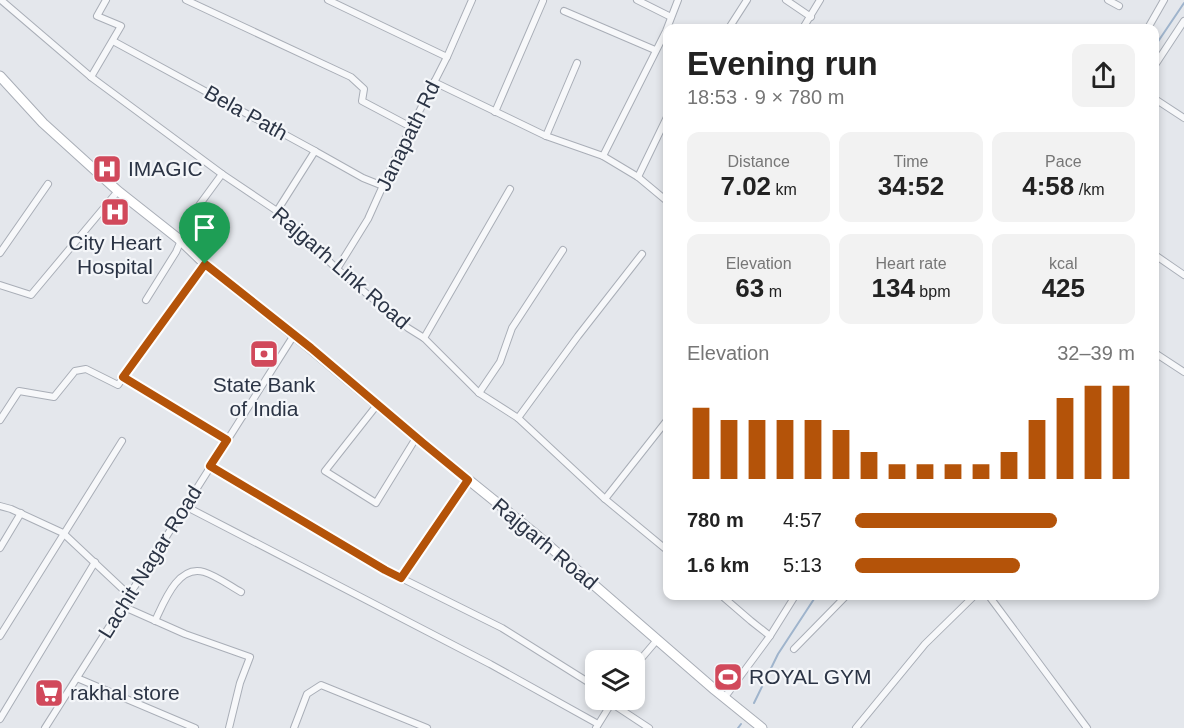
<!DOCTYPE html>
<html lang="en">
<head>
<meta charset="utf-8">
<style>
  :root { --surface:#fff; --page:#f2f2f2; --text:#222; --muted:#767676; --accent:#b45309 }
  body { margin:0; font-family:Helvetica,sans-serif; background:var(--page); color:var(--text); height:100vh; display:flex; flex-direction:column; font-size:22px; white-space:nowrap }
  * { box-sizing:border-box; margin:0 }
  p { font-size:20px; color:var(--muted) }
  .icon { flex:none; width:33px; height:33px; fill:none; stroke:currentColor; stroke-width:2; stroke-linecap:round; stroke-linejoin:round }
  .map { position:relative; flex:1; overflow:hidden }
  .sheet { position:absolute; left:663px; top:24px; width:496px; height:576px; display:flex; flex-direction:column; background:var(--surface); border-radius:12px; box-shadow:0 3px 9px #0003 }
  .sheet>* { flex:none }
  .tools { position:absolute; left:585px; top:650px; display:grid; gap:12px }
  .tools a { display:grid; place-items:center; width:60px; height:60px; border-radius:12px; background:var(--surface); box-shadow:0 3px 9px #0003; font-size:30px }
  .pin { position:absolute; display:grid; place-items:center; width:51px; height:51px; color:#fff; margin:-62px -26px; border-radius:50% 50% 50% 0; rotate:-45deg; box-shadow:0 0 6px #0007 }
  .pin .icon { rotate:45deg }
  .round { display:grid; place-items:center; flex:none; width:63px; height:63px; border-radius:12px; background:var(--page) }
  .summary { display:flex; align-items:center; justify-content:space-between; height:102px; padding:0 24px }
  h1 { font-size:33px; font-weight:700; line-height:45px }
  .metrics { display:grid; grid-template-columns:repeat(3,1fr); gap:9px; height:102px; padding:6px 24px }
  .metrics div { display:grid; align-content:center; border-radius:12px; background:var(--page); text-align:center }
  .metrics b { font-size:26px; font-weight:700 }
  .metrics small { font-size:16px; font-weight:400 }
  .metrics p { font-size:16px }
  .chart { height:168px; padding:12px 24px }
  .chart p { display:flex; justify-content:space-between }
  .chart svg { width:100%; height:108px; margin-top:6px; stroke:var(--accent); stroke-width:6 }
  ul { padding:0 24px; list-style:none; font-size:20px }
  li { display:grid; grid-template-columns:96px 72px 1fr; align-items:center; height:45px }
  li i { height:15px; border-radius:8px; background:var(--accent) }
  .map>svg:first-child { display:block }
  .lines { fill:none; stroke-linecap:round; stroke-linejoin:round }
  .stream { stroke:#9fb4cc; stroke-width:2 }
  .street-casing { stroke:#a9aeb7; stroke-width:8 }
  .secondary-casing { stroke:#a9aeb7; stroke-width:11 }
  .street { stroke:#f7f8fa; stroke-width:6 }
  .secondary { stroke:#fff; stroke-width:9 }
  .route-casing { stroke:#fff; stroke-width:12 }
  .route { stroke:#b45309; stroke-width:8 }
  .labels { text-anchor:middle; stroke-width:4.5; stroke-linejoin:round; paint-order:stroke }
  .street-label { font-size:21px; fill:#2b3445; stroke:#f4f6f9 }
  .poi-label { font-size:21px; fill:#2b3445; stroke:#f4f6f9; text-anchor:start }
</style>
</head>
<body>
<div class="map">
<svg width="1184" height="728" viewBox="0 0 1184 728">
  <rect width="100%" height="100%" fill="#e4e7ec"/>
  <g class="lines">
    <!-- stream -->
    <g class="stream">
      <polyline points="1155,46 1184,3"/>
      <polyline points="754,703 778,654 816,596"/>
      <polyline points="738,728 741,724"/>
    </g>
    <!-- street casing -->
    <g class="street-casing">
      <g id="street">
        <polyline points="1,0 91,77 222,174 277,211 337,269 408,328 424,338 479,393 518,418 605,499 668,551"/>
        <polyline points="186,0 351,77 364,89 362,101 411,127"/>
        <polyline points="328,0 447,57"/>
        <polyline points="637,0 671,17"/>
        <polyline points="786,0 811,17"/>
        <polyline points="1108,0 1119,6"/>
        <polyline points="564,11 655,50"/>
        <polyline points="729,28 747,0"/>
        <polyline points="803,28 820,0"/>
        <polyline points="1148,28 1164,0"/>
        <polyline points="113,41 315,151 277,211"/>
        <polyline points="1155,65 1184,21"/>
        <polyline points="91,77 121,26 97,16 106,0"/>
        <polyline points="434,82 546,136 603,156 638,177 668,202"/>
        <polyline points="1155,99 1184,118"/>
        <polyline points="495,112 543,1"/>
        <polyline points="546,136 577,63"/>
        <polyline points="315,151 363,178 383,186"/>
        <polyline points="603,156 666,31 678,0"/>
        <polyline points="638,177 668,115"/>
        <polyline points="0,253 48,184"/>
        <polyline points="1155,255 1184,275"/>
        <polyline points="337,269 368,219 394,161 447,57 472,0"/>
        <polyline points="0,285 31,295 118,191"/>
        <polyline points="146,300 176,252 189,222 200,204 222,174"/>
        <polyline points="424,338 510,189"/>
        <polyline points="1155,353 1184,372"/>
        <polyline points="123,377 227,440"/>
        <polyline points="479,393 500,362 512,328 563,250"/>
        <polyline points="377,405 325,471 376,503 416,438"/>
        <polyline points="518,418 578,336 642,254"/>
        <polyline points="0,420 19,391 54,397 75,371 86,369 118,385 205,264"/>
        <polyline points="210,466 385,570 502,628 596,687"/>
        <polyline points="605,499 668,419"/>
        <polyline points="0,506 11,509 63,533 129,595"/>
        <polyline points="185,506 490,664 598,724"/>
        <polyline points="0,548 21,513"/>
        <polyline points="401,578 468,480"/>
        <polyline points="722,596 751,621 770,636"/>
        <polyline points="989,596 1087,728"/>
        <polyline points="122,606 185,634 250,657 240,683 229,728"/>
        <path d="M155 621C164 602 178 564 204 572 217 576 230 586 241 592"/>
        <polyline points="0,636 122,441"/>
        <polyline points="794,649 846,596"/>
        <polyline points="634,667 657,640"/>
        <polyline points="77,678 195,728"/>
        <polyline points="725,697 770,636 795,596"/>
        <polyline points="611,703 649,728"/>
        <polyline points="0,719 95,562"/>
        <polyline points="45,728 294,335"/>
        <polyline points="294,728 307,694 321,685 427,728"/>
        <polyline points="596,728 614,699"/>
        <polyline points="856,728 925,644 974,596"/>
      </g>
    </g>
    <!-- secondary casing -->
    <g class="secondary-casing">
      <polyline id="secondary" points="0,76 43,123 118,191 180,240 205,264 311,349 423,443 533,532 715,690 762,728"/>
    </g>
    <!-- street -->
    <use href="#street" class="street"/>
    <!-- secondary -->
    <use href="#secondary" class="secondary"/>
  </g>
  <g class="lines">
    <!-- route casing -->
    <g class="route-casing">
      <polygon id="route" points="205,264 311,348 423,443 468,480 401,578 385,570 210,466 227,440 123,377"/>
    </g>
    <!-- route -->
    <use href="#route" class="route"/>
  </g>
  <!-- icons -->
  <defs>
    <g id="hospital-square" transform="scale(1.5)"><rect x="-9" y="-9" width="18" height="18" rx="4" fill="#d1495b" stroke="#f4f6f9"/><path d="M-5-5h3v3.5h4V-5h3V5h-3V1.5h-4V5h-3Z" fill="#fff"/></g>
    <g id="bank-square" transform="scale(1.5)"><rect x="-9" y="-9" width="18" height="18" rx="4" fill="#d1495b" stroke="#f4f6f9"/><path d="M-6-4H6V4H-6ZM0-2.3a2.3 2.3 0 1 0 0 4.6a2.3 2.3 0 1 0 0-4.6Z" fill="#fff"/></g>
    <g id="stadium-square" transform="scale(1.5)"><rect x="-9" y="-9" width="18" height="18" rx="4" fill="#d1495b" stroke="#f4f6f9"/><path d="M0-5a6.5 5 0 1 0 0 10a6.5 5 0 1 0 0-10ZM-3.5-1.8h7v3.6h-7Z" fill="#fff"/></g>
    <g id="supermarket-square" transform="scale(1.5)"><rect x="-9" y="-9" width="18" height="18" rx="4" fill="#d1495b" stroke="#f4f6f9"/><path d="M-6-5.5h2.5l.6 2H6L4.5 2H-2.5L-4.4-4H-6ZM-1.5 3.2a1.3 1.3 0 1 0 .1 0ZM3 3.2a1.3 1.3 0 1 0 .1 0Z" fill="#fff"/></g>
  </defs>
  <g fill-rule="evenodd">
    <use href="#hospital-square" x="107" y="169"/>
    <use href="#hospital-square" x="115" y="212"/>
    <use href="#bank-square" x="264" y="354"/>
    <use href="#stadium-square" x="728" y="677"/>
    <use href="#supermarket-square" x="49" y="693"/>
  </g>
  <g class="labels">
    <!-- street labels -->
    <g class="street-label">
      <text transform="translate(246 113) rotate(29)" y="7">Bela Path</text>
      <text transform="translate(408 136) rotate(-64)" y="7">Janapath Rd</text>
      <text transform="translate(341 268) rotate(41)" y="7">Rajgarh Link Road</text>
      <text transform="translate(545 544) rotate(40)" y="7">Rajgarh Road</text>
      <text transform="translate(150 562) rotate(-58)" y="7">Lachit Nagar Road</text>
    </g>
    <!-- poi labels -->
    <g class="poi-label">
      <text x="128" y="176">IMAGIC</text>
      <text x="115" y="250" text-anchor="middle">City Heart<tspan x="115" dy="24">Hospital</tspan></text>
      <text x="264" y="392" text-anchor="middle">State Bank<tspan x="264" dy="24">of India</tspan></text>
      <text x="749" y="684">ROYAL GYM</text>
      <text x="70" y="700">rakhal store</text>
    </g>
  </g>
</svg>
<div class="tools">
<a><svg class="icon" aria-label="layers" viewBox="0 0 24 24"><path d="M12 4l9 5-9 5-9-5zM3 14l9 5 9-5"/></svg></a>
</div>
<div class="pin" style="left:205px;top:264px;background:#1e9e55"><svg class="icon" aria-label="arrive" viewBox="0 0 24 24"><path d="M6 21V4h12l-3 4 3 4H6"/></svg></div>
<section class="sheet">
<div class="summary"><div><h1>Evening run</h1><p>18:53 · 9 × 780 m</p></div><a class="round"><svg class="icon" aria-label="share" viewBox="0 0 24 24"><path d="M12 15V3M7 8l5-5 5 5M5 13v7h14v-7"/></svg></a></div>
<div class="metrics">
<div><p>Distance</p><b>7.02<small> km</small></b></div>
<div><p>Time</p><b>34:52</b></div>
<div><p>Pace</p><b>4:58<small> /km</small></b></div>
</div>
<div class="metrics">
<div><p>Elevation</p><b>63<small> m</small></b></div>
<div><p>Heart rate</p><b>134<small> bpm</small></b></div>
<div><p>kcal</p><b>425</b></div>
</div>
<div class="chart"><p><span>Elevation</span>32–39 m</p>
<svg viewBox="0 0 160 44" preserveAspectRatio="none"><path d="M5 44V15M15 44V20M25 44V20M35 44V20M45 44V20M55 44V24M65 44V33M75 44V38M85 44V38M95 44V38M105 44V38M115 44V33M125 44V20M135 44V11M145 44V6M155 44V6"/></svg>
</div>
<ul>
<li><b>780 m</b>4:57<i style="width:72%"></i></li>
<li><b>1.6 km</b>5:13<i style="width:59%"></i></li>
</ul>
</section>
</div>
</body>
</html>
